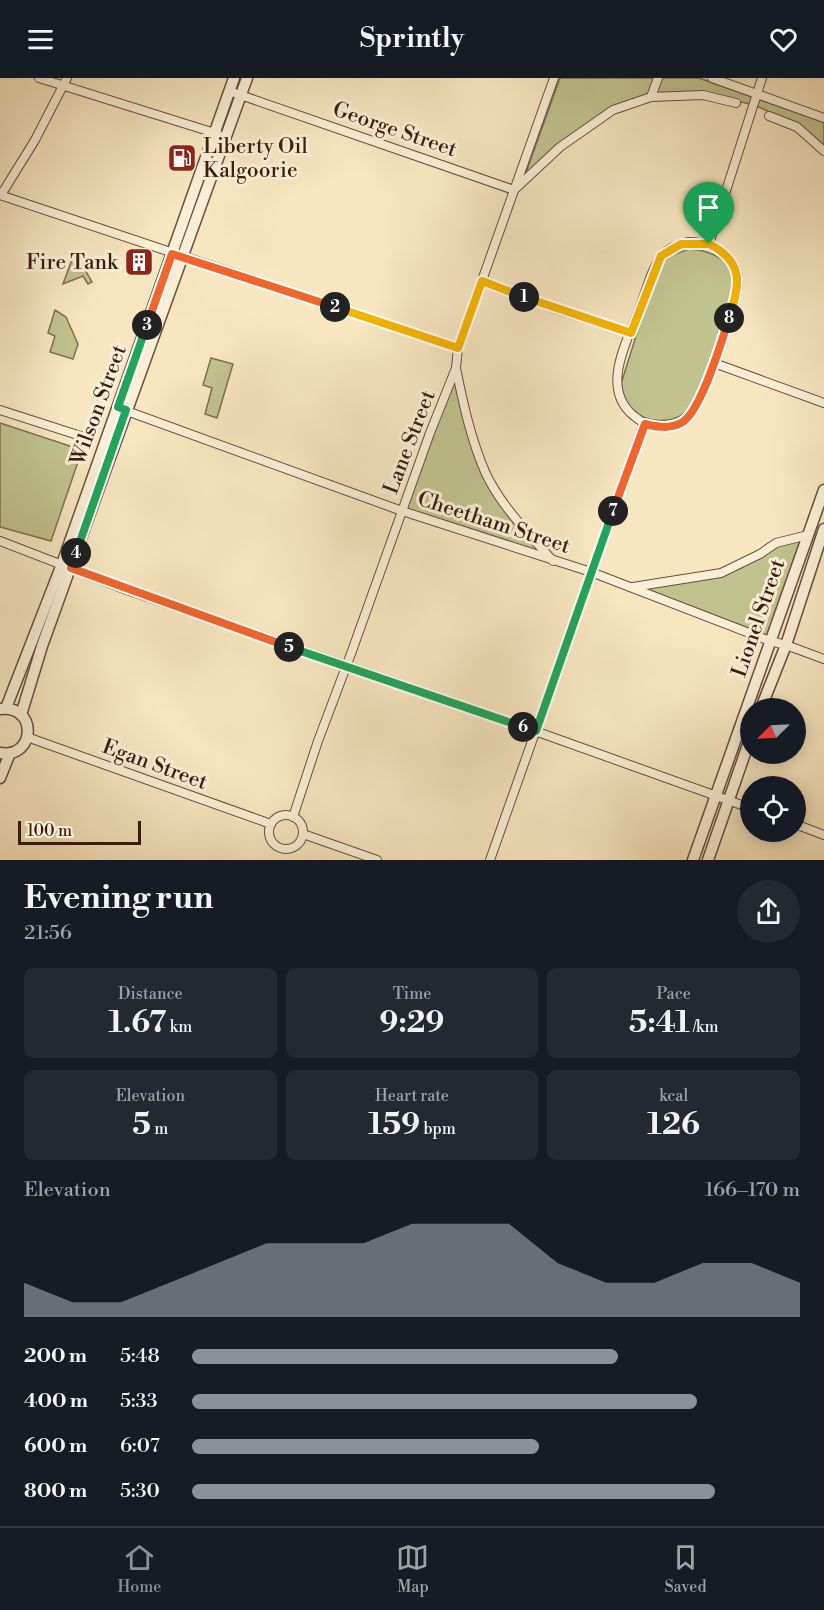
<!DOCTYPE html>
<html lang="en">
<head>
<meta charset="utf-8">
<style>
  :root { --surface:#171b24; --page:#242831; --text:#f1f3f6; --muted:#9ea1a6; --line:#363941; --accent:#8c9099 }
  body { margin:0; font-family:"Libre Bodoni",serif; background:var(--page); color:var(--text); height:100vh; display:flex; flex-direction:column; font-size:22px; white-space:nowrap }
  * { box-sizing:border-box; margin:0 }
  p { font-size:20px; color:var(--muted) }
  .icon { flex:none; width:33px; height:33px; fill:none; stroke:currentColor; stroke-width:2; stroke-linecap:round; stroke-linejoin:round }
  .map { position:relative; height:782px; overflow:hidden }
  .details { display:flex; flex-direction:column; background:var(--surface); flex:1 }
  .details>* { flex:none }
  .needle { width:39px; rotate:246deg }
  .controls { position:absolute; left:740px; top:620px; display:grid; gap:12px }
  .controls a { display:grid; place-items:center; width:66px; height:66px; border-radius:50%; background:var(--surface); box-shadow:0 3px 15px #0003; font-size:30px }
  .scale { position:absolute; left:18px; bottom:15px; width:123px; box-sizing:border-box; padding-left:6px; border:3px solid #3a1c11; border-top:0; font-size:16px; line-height:21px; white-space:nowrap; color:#3a1c11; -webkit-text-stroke:4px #faefd6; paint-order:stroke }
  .pin { position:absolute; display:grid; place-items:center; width:51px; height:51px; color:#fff; margin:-62px -26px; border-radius:50% 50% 50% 0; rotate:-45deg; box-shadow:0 0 6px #0007 }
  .pin .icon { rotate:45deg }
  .km { position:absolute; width:30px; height:30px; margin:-15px; border-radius:50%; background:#222; color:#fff; font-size:16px; line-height:30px; text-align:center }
  .round { display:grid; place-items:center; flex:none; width:63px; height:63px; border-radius:32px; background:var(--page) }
  .overview { display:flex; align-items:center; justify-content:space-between; height:102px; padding:0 24px }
  h1 { font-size:33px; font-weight:700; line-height:45px }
  .stats { display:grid; grid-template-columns:repeat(3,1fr); gap:9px; height:102px; padding:6px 24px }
  .stats div { display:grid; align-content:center; border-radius:9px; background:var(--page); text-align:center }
  .stats b { font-size:30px; font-weight:700 }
  .stats small { font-size:16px; font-weight:400 }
  .stats p { font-size:16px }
  .chart { height:168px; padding:12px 24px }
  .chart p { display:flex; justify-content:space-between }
  .chart svg { width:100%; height:108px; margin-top:6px; fill:var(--accent); opacity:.7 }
  ul { padding:0 24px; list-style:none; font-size:20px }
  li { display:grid; grid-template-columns:96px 72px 1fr; align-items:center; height:45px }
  li i { height:15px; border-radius:8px; background:var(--accent) }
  header { display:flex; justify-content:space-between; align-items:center; height:78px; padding:0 24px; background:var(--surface); font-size:27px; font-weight:700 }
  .tab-bar { display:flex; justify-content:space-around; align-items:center; height:84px; border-top:2px solid var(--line); background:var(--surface); font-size:16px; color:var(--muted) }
  .tab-bar a { display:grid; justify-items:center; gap:3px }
  .tab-bar .active { color:var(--accent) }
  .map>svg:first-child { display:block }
  .green { fill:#c1c38f; stroke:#7e7050; stroke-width:1.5 }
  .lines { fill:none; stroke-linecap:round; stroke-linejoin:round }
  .minor-casing { stroke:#694e3d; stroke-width:10 }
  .tertiary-casing { stroke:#694e3d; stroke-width:13 }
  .minor { stroke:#faefd6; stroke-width:8 }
  .tertiary { stroke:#faefd6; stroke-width:10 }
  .split-1-casing { stroke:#fff; stroke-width:12 }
  .split-2-casing { stroke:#fff; stroke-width:12 }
  .split-3-casing { stroke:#fff; stroke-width:12 }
  .split-4-casing { stroke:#fff; stroke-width:12 }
  .split-5-casing { stroke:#fff; stroke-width:12 }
  .split-6-casing { stroke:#fff; stroke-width:12 }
  .split-7-casing { stroke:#fff; stroke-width:12 }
  .split-8-casing { stroke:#fff; stroke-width:12 }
  .split-9-casing { stroke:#fff; stroke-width:12 }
  .split-1 { stroke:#f5b400; stroke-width:8 }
  .split-2 { stroke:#f5b400; stroke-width:8 }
  .split-3 { stroke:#f0652b; stroke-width:8 }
  .split-4 { stroke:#22a559; stroke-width:8 }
  .split-5 { stroke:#f0652b; stroke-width:8 }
  .split-6 { stroke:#22a559; stroke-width:8 }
  .split-7 { stroke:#22a559; stroke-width:8 }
  .split-8 { stroke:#f0652b; stroke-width:8 }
  .split-9 { stroke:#f5b400; stroke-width:8 }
  .labels { text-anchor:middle; stroke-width:6; stroke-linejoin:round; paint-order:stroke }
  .street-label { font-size:21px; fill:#3a1c11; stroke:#faefd6 }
  .poi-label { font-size:21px; fill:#3a1c11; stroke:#faefd6; text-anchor:start }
</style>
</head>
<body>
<header><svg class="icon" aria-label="menu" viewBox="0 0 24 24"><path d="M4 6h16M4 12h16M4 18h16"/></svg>Sprintly<svg class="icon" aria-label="heart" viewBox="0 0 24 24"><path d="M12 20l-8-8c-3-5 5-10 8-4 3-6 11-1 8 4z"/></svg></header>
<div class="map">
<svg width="824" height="782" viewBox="0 0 824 782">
  <rect width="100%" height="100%" fill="#f7e6c0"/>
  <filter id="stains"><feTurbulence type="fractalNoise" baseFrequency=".00333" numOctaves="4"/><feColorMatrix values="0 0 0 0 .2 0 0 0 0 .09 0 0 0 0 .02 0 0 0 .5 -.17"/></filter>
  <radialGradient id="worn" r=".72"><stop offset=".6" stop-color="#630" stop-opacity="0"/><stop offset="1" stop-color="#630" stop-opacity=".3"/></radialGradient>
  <!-- green -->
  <g class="green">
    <polygon points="560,0 699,0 824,44 824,68 799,47 754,27 703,15 651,17 612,29 525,97"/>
    <path d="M689 171C704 172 725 177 731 194 738 212 703 311 691 328 678 347 644 347 630 330 625 326 623 315 620 309L636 258 663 183 675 176Z"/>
    <polygon points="77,178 92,204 88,206 83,198 63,206 73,179"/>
    <polygon points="55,232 66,239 78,266 73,281 50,274 55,258 48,255"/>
    <polygon points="211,280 233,286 217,340 205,336 212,310 203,307"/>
    <polygon points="456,290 486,396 553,483 402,433"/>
    <polygon points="0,345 82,372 51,463 0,449"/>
    <polygon points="808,457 770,563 631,509 721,495 776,465"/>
  </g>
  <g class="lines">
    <!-- minor casing -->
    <g class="minor-casing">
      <g id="minor">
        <polyline points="39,0 218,56"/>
        <polyline points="712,0 824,40"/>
        <polyline points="229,13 514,112 560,69 613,32 651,19 703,17 736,25"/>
        <polyline points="651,19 658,0"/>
        <polyline points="769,38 797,49 824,73"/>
        <polyline points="0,117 458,270"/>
        <polyline points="1,117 35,62 67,0"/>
        <path d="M689 164C717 164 744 182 737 214 734 233 725 252 719 270 712 290 702 327 687 340 680 347 667 350 658 349 648 348 641 344 634 338 599 310 628 262 640 229 646 213 651 192 661 179 667 171 679 166 689 164Z"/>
        <polyline points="709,166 762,0"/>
        <polyline points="482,203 559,232 631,255"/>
        <polyline points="714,285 824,325"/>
        <path d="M456 290C463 325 471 362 486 396 502 429 529 456 553 483"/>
        <polyline points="0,332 87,360"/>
        <polyline points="124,332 402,433 591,494 770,563 786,567 824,581"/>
        <polyline points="0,463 127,512 535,653 750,730"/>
        <polyline points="633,509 721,495 760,476 776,465 808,457"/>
        <polyline points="27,659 271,746"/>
        <circle cx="286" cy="754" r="17"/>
        <polyline points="293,739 318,663 352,573 430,355 456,290 458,270 554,0"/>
        <polyline points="795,746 824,757"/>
        <polyline points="303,756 377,782"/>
        <polyline points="490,782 644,346"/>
      </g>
    </g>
    <!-- tertiary casing -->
    <g class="tertiary-casing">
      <g id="tertiary">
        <polyline points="6,630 62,486 234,0"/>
        <polyline points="761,630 786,567 824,451"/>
        <polyline points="21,637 42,568 247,0"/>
        <path d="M0 675C36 681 38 626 0 631"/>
        <polyline points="0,700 10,675"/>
        <polyline points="693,782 824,412"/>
        <polyline points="708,782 750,661"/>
      </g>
    </g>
    <!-- minor -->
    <use href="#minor" class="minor"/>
    <!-- tertiary -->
    <use href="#tertiary" class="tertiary"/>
  </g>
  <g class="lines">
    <!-- split-1 casing -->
    <g class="split-1-casing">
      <polyline id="split-1" points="524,219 631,255 661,178 681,166 709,166"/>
    </g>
    <!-- split-2 casing -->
    <g class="split-2-casing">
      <polyline id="split-2" points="335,229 458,270 482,203 524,219"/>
    </g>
    <!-- split-3 casing -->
    <g class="split-3-casing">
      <polyline id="split-3" points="147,247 172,176 335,229"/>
    </g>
    <!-- split-4 casing -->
    <g class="split-4-casing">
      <polyline id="split-4" points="76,475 126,332 118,329 147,247"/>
    </g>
    <!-- split-5 casing -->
    <g class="split-5-casing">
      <polyline id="split-5" points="76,475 71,490 289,569"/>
    </g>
    <!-- split-6 casing -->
    <g class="split-6-casing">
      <polyline id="split-6" points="289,569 523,649"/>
    </g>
    <!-- split-7 casing -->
    <g class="split-7-casing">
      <polyline id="split-7" points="523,649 536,653 613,433"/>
    </g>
    <!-- split-8 casing -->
    <g class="split-8-casing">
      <path id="split-8" d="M613 433 645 346C657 349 669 351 681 345 701 335 722 262 729 240"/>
    </g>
    <!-- split-9 casing -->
    <g class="split-9-casing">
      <path id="split-9" d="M709 166C745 184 740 207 729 240"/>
    </g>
    <!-- split-1 -->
    <use href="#split-1" class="split-1"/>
    <!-- split-2 -->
    <use href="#split-2" class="split-2"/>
    <!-- split-3 -->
    <use href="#split-3" class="split-3"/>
    <!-- split-4 -->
    <use href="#split-4" class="split-4"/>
    <!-- split-5 -->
    <use href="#split-5" class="split-5"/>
    <!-- split-6 -->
    <use href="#split-6" class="split-6"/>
    <!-- split-7 -->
    <use href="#split-7" class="split-7"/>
    <!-- split-8 -->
    <use href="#split-8" class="split-8"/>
    <!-- split-9 -->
    <use href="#split-9" class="split-9"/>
  </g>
  <!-- icons -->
  <defs>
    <g id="fuel-square" transform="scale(1.5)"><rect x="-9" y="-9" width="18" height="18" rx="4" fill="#8f2418" stroke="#faefd6"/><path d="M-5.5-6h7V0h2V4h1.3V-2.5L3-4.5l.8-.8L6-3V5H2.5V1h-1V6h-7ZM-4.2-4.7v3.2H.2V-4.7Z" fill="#fff"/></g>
    <g id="building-square" transform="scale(1.5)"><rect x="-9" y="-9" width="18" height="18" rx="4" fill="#8f2418" stroke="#faefd6"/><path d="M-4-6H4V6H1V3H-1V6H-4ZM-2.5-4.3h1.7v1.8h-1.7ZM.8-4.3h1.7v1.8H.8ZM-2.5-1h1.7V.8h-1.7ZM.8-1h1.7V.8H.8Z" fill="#fff"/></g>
  </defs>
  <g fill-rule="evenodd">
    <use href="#fuel-square" x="182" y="80"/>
    <use href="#building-square" x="139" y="184"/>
  </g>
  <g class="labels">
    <!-- street labels -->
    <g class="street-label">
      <text transform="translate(395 51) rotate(19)" y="7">George Street</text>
      <text transform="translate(98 327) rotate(-70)" y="7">Wilson Street</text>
      <text transform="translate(409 364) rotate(-69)" y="7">Lane Street</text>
      <text transform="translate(494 444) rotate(18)" y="7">Cheetham Street</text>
      <text transform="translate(758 540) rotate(-71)" y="7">Lionel Street</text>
      <text transform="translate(155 686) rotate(20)" y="7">Egan Street</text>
    </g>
    <!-- poi labels -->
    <g class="poi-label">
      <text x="203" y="75">Liberty Oil<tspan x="203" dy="24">Kalgoorie</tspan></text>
      <text x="118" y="191" text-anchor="end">Fire Tank</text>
    </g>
  </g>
  <rect width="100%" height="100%" filter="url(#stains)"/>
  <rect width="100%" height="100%" fill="url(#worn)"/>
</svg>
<div class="controls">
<a><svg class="needle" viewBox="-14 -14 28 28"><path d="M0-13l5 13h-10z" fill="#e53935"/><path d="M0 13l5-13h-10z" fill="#9ea1a6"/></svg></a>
<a><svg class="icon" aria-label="locate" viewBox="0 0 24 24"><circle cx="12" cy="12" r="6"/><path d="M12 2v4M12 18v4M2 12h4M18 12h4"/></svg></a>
</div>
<div class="scale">100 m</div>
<div class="pin" style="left:709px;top:166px;background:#1e9e55"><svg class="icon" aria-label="arrive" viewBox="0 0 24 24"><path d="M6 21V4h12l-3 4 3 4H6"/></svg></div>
<b class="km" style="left:524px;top:219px">1</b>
<b class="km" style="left:335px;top:229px">2</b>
<b class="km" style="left:147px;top:247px">3</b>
<b class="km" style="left:76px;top:475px">4</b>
<b class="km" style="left:289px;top:569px">5</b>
<b class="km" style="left:523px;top:649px">6</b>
<b class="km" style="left:613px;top:433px">7</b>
<b class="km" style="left:729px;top:240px">8</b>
</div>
<section class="details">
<div class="overview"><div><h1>Evening run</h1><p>21:56</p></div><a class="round"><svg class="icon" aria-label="share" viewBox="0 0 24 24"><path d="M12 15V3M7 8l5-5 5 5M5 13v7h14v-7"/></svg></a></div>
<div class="stats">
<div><p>Distance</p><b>1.67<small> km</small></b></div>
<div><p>Time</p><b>9:29</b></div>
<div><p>Pace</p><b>5:41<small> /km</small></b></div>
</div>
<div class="stats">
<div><p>Elevation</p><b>5<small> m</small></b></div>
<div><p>Heart rate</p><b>159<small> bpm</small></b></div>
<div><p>kcal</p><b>126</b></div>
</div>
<div class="chart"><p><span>Elevation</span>166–170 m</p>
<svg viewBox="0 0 160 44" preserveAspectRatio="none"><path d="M0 44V30L10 38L20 38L30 30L40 22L50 14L60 14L70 14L80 6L90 6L100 6L110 22L120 30L130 30L140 22L150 22L160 30V44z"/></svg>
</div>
<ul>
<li><b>200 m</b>5:48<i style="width:70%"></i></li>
<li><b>400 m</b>5:33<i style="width:83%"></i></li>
<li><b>600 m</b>6:07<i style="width:57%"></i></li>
<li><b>800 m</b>5:30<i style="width:86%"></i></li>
</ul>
</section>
<nav class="tab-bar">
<a class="active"><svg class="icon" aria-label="home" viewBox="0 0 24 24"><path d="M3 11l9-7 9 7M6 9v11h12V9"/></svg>Home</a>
<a><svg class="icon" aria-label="map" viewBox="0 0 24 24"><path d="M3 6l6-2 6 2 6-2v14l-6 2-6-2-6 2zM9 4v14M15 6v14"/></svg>Map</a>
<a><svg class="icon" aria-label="saved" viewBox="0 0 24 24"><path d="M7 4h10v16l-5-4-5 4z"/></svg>Saved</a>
</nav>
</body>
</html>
